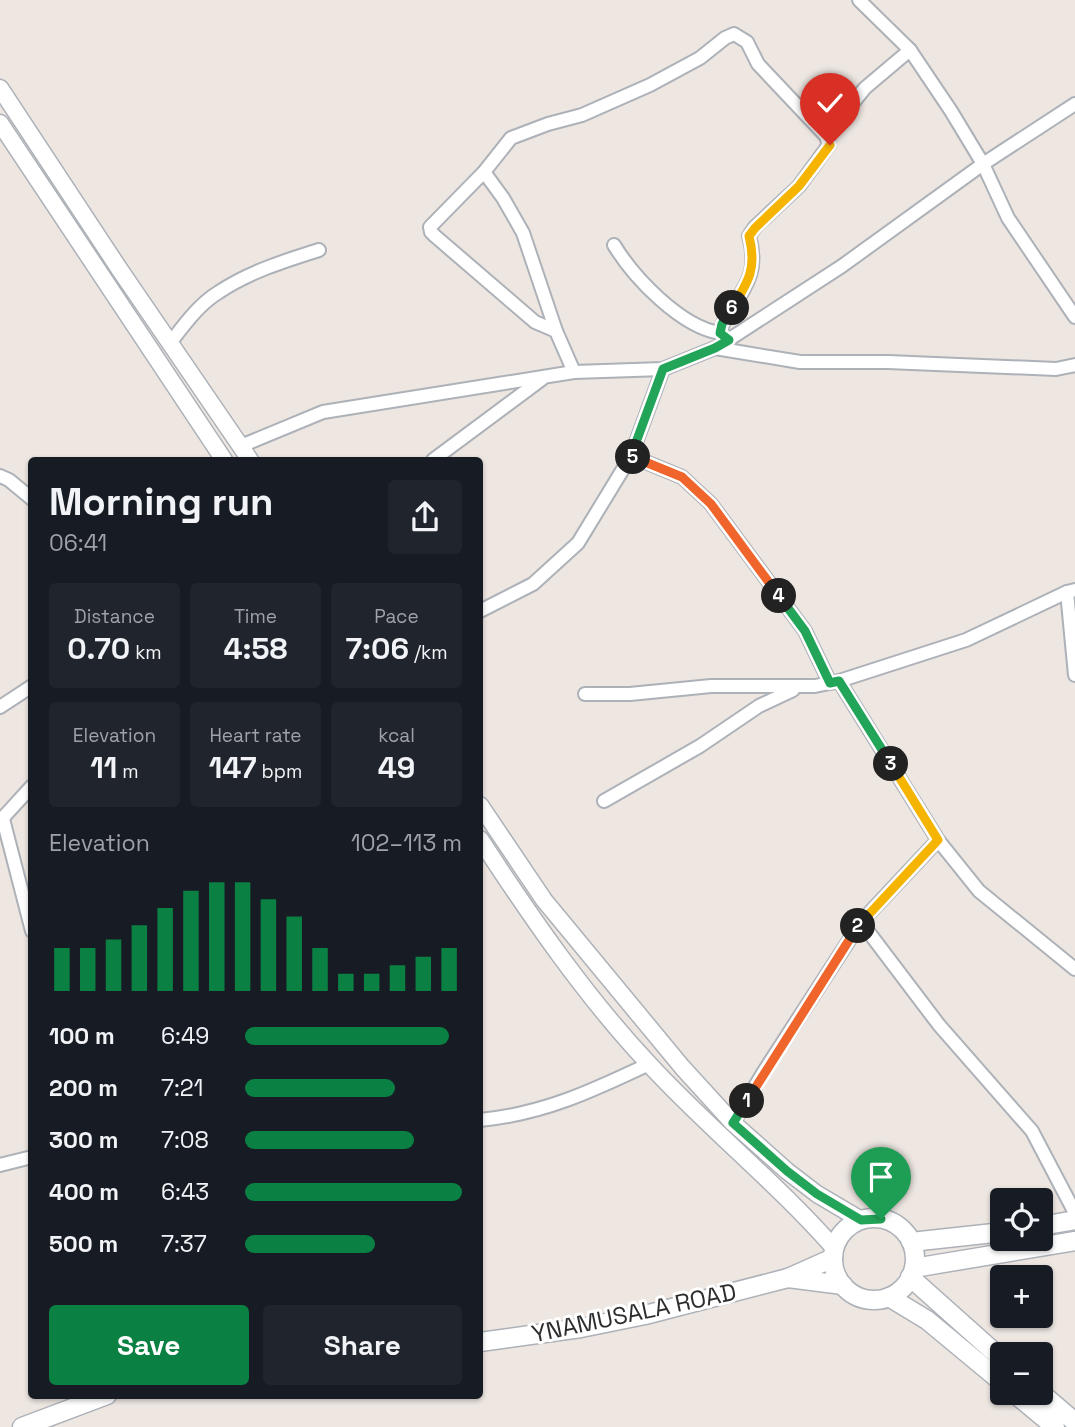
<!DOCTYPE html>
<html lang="en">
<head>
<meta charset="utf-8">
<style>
  :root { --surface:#171b24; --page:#20242c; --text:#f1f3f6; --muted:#9ea1a6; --accent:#0b8043 }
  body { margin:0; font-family:"Space Grotesk",sans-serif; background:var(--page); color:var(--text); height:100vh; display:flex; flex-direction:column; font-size:26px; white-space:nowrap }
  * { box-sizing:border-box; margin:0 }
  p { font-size:23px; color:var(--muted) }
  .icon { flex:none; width:38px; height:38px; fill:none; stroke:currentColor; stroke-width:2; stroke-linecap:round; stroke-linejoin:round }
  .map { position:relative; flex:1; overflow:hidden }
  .side { position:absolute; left:28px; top:457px; width:455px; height:942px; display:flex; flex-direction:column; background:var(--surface); border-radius:7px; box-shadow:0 2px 5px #0004 }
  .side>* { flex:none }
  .controls { position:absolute; left:990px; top:1188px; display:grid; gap:14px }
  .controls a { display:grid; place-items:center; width:63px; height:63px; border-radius:7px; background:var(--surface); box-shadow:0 2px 5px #0004; font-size:35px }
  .pin { position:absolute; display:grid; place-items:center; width:60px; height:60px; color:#fff; margin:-72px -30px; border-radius:50% 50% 50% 0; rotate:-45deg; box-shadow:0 0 7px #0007 }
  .pin .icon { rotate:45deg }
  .km { position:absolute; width:35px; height:35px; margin:-18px; border-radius:50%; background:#222; color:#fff; font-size:19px; line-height:35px; text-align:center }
  .round { display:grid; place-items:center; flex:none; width:74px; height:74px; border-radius:7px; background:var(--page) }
  .head { display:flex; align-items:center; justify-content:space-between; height:119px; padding:0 21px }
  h1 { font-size:38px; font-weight:700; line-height:52px }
  .stats { display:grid; grid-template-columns:repeat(3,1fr); gap:10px; height:119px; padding:7px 21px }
  .stats div { display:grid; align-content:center; border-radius:7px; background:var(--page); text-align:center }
  .stats b { font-size:30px; font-weight:700 }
  .stats small { font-size:19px; font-weight:400 }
  .stats p { font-size:19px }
  .chart { height:196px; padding:14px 21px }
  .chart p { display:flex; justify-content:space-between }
  .chart svg { width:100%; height:126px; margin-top:7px; stroke:var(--accent); stroke-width:6 }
  .primary-button { display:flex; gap:14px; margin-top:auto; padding:14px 21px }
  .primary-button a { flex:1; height:80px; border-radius:7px; background:var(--accent); color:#fff; font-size:28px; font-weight:700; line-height:80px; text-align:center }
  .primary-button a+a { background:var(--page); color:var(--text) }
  ul { padding:0 21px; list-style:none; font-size:23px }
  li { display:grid; grid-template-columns:112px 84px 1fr; align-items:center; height:52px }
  li i { height:18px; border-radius:9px; background:var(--accent) }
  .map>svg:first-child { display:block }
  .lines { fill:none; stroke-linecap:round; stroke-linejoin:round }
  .minor-casing { stroke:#adb1b8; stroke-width:16 }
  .tertiary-casing { stroke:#adb1b8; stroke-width:19 }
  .secondary-casing { stroke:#adb1b8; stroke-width:21 }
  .minor { stroke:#fff; stroke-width:12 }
  .tertiary { stroke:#fff; stroke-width:16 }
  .secondary { stroke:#fff; stroke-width:18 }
  .split-1-casing { stroke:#fff; stroke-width:14 }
  .split-2-casing { stroke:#fff; stroke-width:14 }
  .split-3-casing { stroke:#fff; stroke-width:14 }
  .split-4-casing { stroke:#fff; stroke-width:14 }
  .split-5-casing { stroke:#fff; stroke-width:14 }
  .split-6-casing { stroke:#fff; stroke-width:14 }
  .split-7-casing { stroke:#fff; stroke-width:14 }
  .split-1 { stroke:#22a559; stroke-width:9 }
  .split-2 { stroke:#f0652b; stroke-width:9 }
  .split-3 { stroke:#f5b400; stroke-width:9 }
  .split-4 { stroke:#22a559; stroke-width:9 }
  .split-5 { stroke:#f0652b; stroke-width:9 }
  .split-6 { stroke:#22a559; stroke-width:9 }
  .split-7 { stroke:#f5b400; stroke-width:9 }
  .labels { text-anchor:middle; stroke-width:6; stroke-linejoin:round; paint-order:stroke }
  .street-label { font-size:24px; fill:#2d2d2d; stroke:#fff }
</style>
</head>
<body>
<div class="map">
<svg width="1075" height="1427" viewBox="0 0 1075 1427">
  <rect width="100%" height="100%" fill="#ede6e1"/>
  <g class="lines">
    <!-- minor casing -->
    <g class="minor-casing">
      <g id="minor">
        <polyline points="859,0 910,50 951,111 983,164 1008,218 1075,317"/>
        <polyline points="826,136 865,88 910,50"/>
        <polyline points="484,172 503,198 523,233 556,331 574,372"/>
        <path d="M614 245C634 278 681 327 720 333"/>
        <path d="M556 331 535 322 435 236 431 232 430 227 484 172 511 138 548 124 582 115 650 85 700 58 725 38 734 34 747 42 758 64 826 136 829 145 799 186 755 227 749 236C758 268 749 282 732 308 726 317 722 323 720 333L729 340"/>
        <path d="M170 343C184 325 199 304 219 292 249 272 284 261 319 250"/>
        <polyline points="722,344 842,266 983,164 1075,104"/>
        <polyline points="241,446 323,412 574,372 663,369 715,348 800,362 888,362 1056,369 1075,365"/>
        <polyline points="631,456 682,477 711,504 805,631 830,683"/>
        <polyline points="433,460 542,379"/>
        <polyline points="0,476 9,480 32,499"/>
        <polyline points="1067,592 1075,675"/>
        <polyline points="480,611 533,584 578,543 631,456 663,369"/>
        <polyline points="839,681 938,840 979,891 1075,969"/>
        <polyline points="585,694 630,694 711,686 815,686 839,681 966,640 1067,592 1075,590"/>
        <polyline points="0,707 32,686"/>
        <polyline points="604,801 700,746 759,706 793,690"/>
        <polyline points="3,819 32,931"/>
        <polyline points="0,821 32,786"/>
        <polyline points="861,922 939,1025 1032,1131 1075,1213"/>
        <path d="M480 1120C543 1114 592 1091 649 1064"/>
        <polyline points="733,1123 763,1073 861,922 938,840"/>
        <polyline points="0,1165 32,1157"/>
      </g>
    </g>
    <!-- tertiary casing -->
    <g class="tertiary-casing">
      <g id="tertiary">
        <polyline points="0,88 120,270 250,460"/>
        <polyline points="0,123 224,460"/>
        <polyline points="480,805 544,900 682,1067 733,1123 787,1171 817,1194 861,1220"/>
        <path d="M480 839C531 917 585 996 649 1064 708 1128 777 1183 834 1248"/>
      </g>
    </g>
    <!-- secondary casing -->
    <g class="secondary-casing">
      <g id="secondary">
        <circle cx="874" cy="1259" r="41"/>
        <polyline points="1041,1226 1075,1220"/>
        <polyline points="911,1242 1003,1232"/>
        <polyline points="914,1268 1075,1241"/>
        <polyline points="910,1277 1003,1360"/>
        <polyline points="788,1278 843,1285"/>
        <polyline points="889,1297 927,1320 1003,1383"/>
        <polyline points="480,1342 581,1328 645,1315 788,1278 833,1258"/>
        <polyline points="1014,1393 1055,1427"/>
        <polyline points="1041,1393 1075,1422"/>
        <polyline points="22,1427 107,1395"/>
      </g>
    </g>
    <!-- minor -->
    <use href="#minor" class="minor"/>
    <!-- tertiary -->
    <use href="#tertiary" class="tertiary"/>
    <!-- secondary -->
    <use href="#secondary" class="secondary"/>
  </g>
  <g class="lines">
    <!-- split-1 casing -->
    <g class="split-1-casing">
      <polyline id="split-1" points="747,1101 733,1123 787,1171 817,1194 861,1220 881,1219"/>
    </g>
    <!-- split-2 casing -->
    <g class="split-2-casing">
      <polyline id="split-2" points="747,1101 858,926"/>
    </g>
    <!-- split-3 casing -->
    <g class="split-3-casing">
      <polyline id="split-3" points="858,926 938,840 891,764"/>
    </g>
    <!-- split-4 casing -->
    <g class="split-4-casing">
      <polyline id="split-4" points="779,596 805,631 830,683 839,681 891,764"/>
    </g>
    <!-- split-5 casing -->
    <g class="split-5-casing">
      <polyline id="split-5" points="633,457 682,477 711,504 779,596"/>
    </g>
    <!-- split-6 casing -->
    <g class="split-6-casing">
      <polyline id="split-6" points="633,457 631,456 663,369 715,348 729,340 720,333 722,324 732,308"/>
    </g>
    <!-- split-7 casing -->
    <g class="split-7-casing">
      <path id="split-7" d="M732 308C749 281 757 268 749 236L755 228 799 186 830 145"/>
    </g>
    <!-- split-1 -->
    <use href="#split-1" class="split-1"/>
    <!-- split-2 -->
    <use href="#split-2" class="split-2"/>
    <!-- split-3 -->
    <use href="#split-3" class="split-3"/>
    <!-- split-4 -->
    <use href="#split-4" class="split-4"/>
    <!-- split-5 -->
    <use href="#split-5" class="split-5"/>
    <!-- split-6 -->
    <use href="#split-6" class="split-6"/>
    <!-- split-7 -->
    <use href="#split-7" class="split-7"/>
  </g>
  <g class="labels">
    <!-- street labels -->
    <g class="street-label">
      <text transform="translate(634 1313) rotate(-12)" y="8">YNAMUSALA ROAD</text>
    </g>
  </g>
</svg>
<div class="controls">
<a><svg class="icon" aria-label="locate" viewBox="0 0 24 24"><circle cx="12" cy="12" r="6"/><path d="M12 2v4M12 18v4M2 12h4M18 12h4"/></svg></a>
<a>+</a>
<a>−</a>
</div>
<div class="pin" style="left:881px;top:1219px;background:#1e9e55"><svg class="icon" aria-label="arrive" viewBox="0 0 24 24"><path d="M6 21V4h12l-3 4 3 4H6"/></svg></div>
<div class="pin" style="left:830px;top:145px;background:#d93025"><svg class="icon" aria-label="check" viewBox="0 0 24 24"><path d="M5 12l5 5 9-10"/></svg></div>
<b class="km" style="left:747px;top:1101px">1</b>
<b class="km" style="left:858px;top:926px">2</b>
<b class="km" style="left:891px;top:764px">3</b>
<b class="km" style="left:779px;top:596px">4</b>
<b class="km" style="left:633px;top:457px">5</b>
<b class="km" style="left:732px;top:308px">6</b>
<section class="side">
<div class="head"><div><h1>Morning run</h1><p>06:41</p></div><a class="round"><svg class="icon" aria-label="share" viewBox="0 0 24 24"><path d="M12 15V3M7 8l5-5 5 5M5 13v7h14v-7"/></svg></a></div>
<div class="stats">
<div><p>Distance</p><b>0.70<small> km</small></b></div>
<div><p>Time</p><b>4:58</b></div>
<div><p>Pace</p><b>7:06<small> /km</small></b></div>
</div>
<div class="stats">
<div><p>Elevation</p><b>11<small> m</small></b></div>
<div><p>Heart rate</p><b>147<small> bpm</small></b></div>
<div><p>kcal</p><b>49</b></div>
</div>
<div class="chart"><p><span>Elevation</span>102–113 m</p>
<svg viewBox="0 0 160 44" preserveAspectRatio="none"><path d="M5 44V29M15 44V29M25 44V26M35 44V21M45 44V15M55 44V9M65 44V6M75 44V6M85 44V12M95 44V18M105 44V29M115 44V38M125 44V38M135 44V35M145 44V32M155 44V29"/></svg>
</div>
<ul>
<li><b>100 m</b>6:49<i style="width:94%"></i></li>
<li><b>200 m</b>7:21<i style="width:69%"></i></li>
<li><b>300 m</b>7:08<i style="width:78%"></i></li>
<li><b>400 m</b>6:43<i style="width:100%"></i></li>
<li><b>500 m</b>7:37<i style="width:60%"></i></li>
</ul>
<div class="primary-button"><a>Save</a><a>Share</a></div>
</section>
</div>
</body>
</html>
